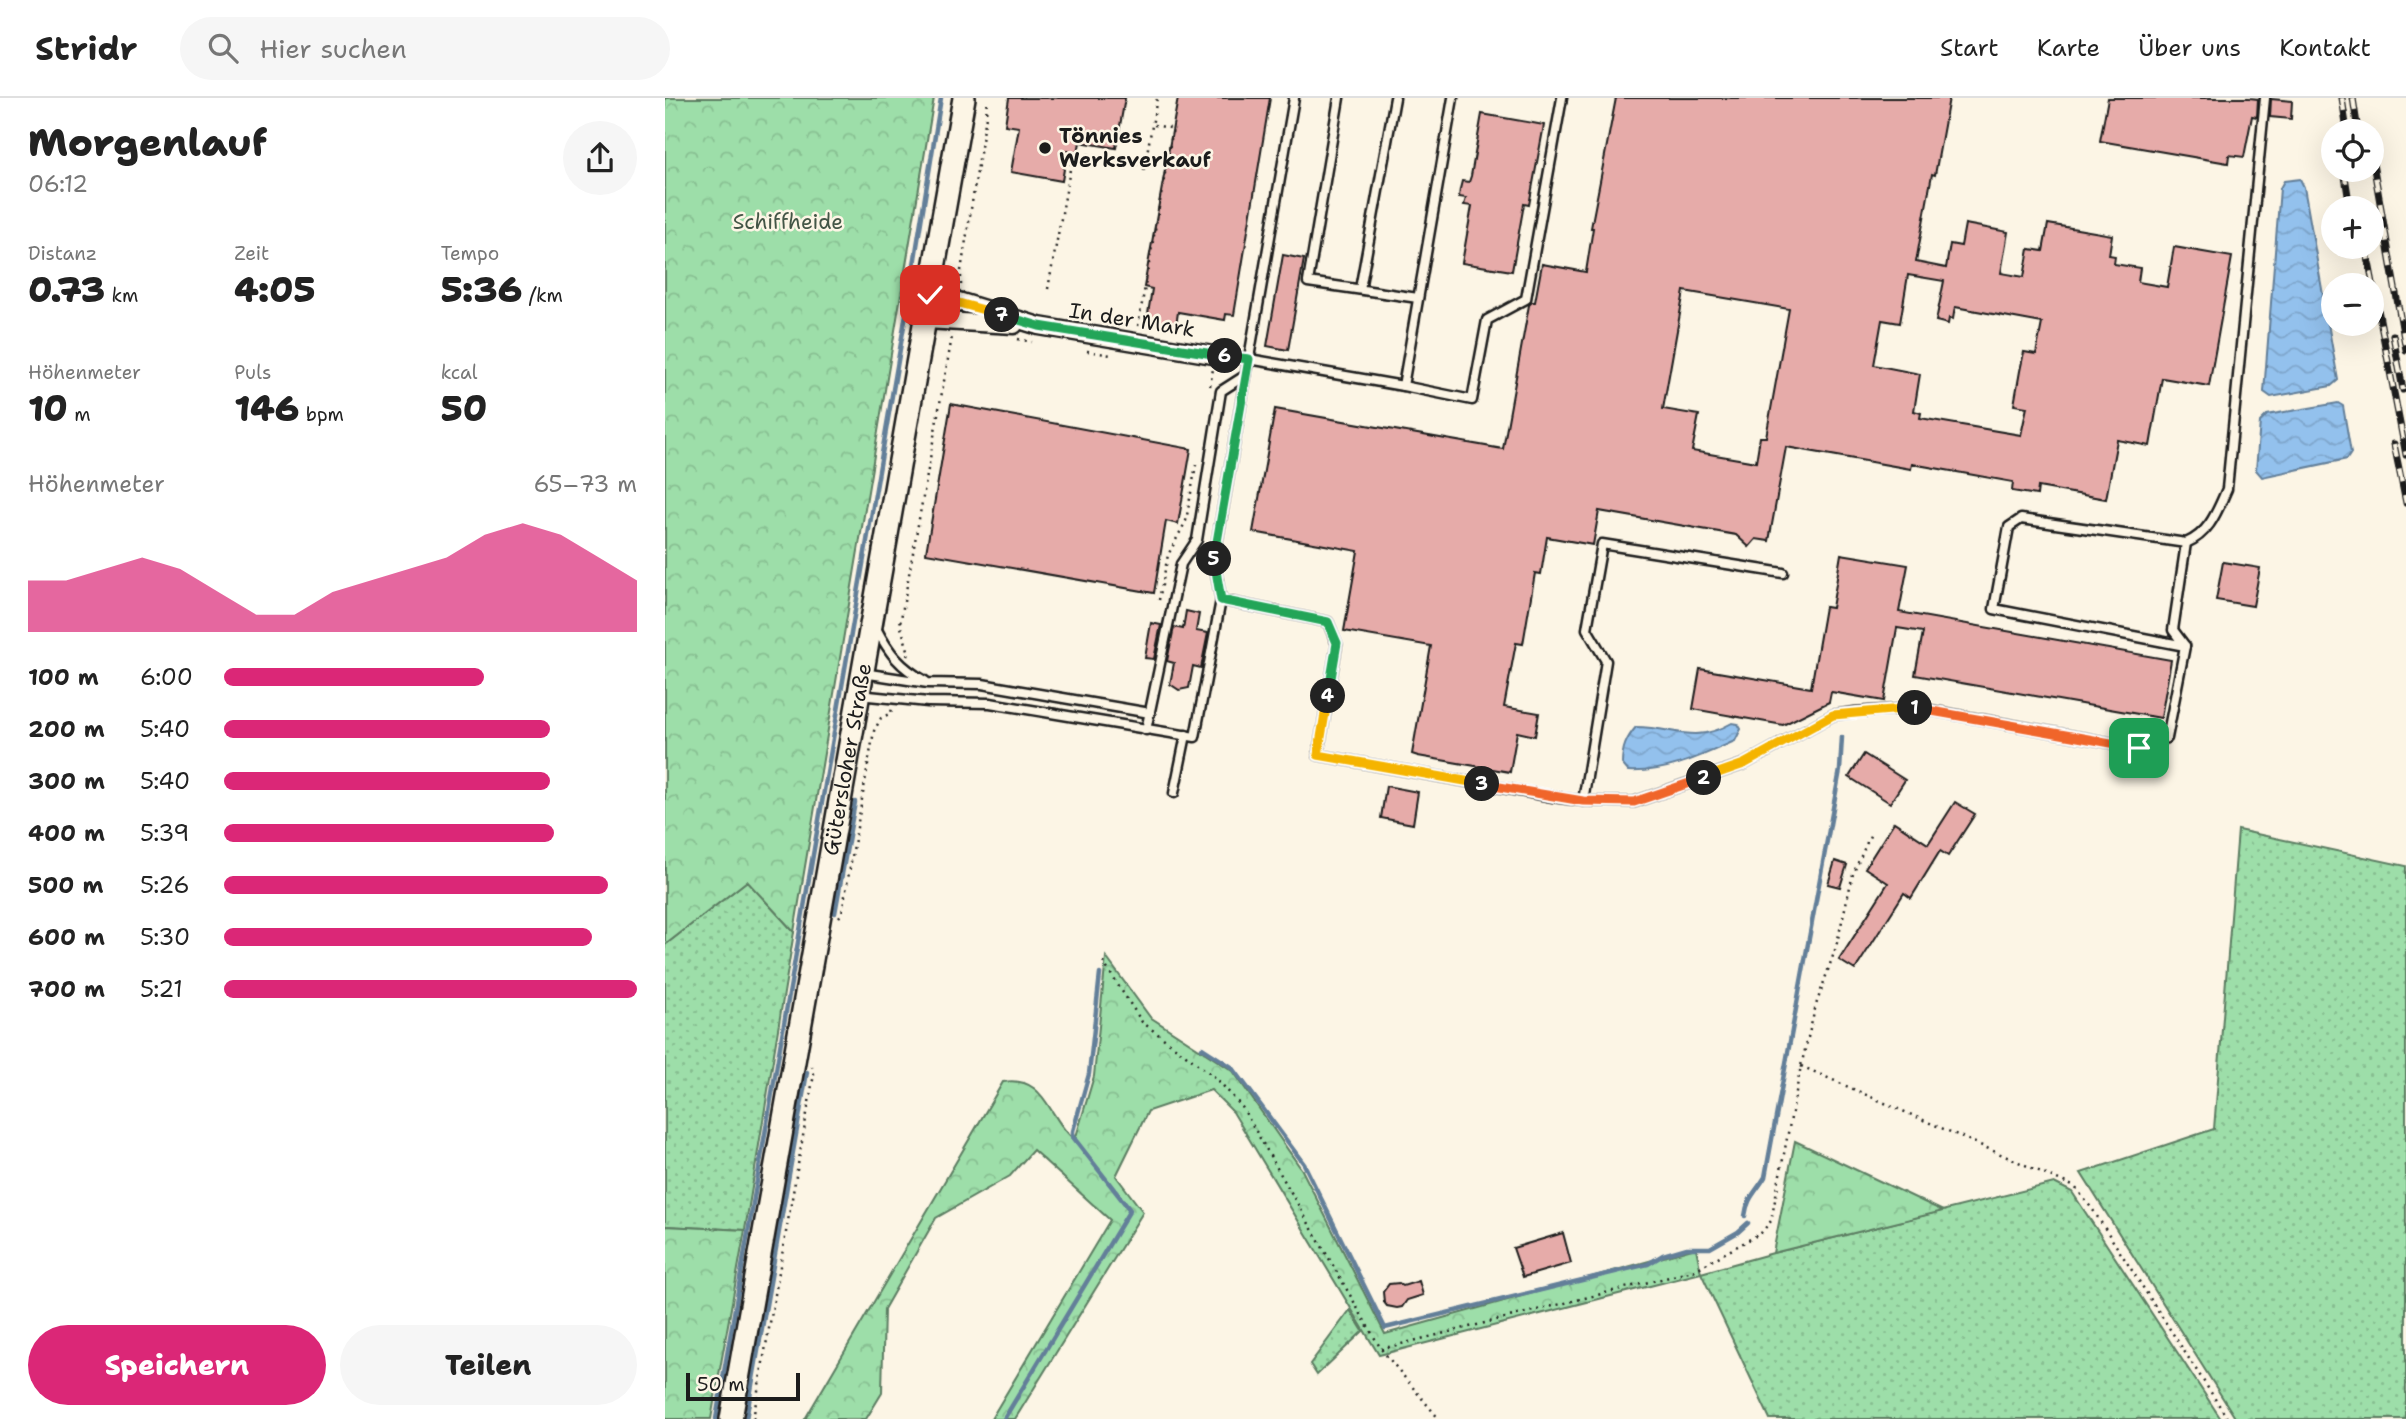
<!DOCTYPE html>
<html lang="de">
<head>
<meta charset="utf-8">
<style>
  :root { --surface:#fff; --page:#f6f6f6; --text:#222; --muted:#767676; --line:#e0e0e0; --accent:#db2777 }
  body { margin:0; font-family:"Shantell Sans",sans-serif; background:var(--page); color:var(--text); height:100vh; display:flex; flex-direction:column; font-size:26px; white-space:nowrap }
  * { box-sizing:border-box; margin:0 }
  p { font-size:23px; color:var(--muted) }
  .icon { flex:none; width:38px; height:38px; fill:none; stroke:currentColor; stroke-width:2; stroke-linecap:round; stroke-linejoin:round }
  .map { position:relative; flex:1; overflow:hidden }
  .side { display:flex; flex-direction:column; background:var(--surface); width:665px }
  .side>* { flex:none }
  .fabs { position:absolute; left:1656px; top:21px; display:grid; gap:14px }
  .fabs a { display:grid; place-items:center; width:63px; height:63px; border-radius:50%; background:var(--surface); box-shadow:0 7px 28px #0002; font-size:35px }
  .scale { position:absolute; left:21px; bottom:18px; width:114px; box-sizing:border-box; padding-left:7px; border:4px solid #1c1c1c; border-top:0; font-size:19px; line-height:24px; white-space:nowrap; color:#1c1c1c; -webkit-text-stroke:5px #fcf5e5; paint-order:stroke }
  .pin { position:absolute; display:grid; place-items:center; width:60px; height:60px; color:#fff; margin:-30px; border-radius:14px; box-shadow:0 4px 10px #0006 }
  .km { position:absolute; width:35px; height:35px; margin:-18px; border-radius:50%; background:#222; color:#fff; font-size:19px; line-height:35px; text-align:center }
  .round { display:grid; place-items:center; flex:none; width:74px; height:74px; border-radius:37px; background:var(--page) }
  .summary { display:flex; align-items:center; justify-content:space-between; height:119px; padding:0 28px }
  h1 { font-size:38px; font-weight:800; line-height:52px }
  .metrics { display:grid; grid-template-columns:repeat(3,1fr); gap:10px; height:119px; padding:7px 28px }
  .metrics div { display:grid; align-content:center }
  .metrics b { font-size:35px; font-weight:800 }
  .metrics small { font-size:19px; font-weight:400 }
  .metrics p { font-size:19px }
  .chart { height:196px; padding:14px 28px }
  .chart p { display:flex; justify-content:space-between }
  .chart svg { width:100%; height:126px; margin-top:7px; fill:var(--accent); opacity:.7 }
  .primary-button { display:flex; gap:14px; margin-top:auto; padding:14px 28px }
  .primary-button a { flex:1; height:80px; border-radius:42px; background:var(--accent); color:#fff; font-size:28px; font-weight:800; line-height:80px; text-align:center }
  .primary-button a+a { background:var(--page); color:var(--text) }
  ul { padding:0 28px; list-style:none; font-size:23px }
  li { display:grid; grid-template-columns:112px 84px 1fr; align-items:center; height:52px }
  li i { height:18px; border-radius:9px; background:var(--accent) }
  header { display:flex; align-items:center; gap:42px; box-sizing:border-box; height:98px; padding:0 35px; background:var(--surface); border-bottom:2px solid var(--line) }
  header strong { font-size:33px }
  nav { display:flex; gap:38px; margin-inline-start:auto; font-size:24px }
  .search { width:490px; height:63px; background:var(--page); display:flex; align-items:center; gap:18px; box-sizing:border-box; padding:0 24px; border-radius:38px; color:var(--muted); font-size:26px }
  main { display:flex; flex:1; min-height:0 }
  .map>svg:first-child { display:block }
  .grass { fill:url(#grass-dots); stroke:#5c7d62; stroke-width:2 }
  .forest { fill:url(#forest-crowns); stroke:#5c7d62; stroke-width:2 }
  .water { fill:url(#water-waves); stroke:#637f99; stroke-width:2 }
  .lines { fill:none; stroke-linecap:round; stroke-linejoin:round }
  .stream { stroke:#637f99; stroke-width:4.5 }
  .building { fill:#e6aba9; stroke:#1c1c1c; stroke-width:2; fill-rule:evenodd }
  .lane-casing { stroke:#1c1c1c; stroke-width:13 }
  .street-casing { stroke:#1c1c1c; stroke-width:21 }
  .secondary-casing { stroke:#1c1c1c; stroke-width:26 }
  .path { stroke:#1c1c1c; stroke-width:2.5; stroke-dasharray:2 5; stroke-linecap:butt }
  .lane { stroke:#fcf5e5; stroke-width:8 }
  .street { stroke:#fcf5e5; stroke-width:16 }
  .secondary { stroke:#fcf5e5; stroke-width:21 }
  .rail-casing { stroke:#1c1c1c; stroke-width:7 }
  .rail { stroke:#fcf5e5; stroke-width:4.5; stroke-dasharray:13; stroke-linecap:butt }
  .split-1-casing { stroke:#fff; stroke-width:14 }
  .split-2-casing { stroke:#fff; stroke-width:14 }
  .split-3-casing { stroke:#fff; stroke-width:14 }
  .split-4-casing { stroke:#fff; stroke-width:14 }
  .split-5-casing { stroke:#fff; stroke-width:14 }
  .split-6-casing { stroke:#fff; stroke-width:14 }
  .split-7-casing { stroke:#fff; stroke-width:14 }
  .split-8-casing { stroke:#fff; stroke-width:14 }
  .split-1 { stroke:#f0652b; stroke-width:9 }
  .split-2 { stroke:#f5b400; stroke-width:9 }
  .split-3 { stroke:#f0652b; stroke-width:9 }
  .split-4 { stroke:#f5b400; stroke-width:9 }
  .split-5 { stroke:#22a559; stroke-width:9 }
  .split-6 { stroke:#22a559; stroke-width:9 }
  .split-7 { stroke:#22a559; stroke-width:9 }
  .split-8 { stroke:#f5b400; stroke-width:9 }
  .poi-dot { fill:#1c1c1c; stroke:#fcf5e5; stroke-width:2.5 }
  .labels { text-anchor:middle; stroke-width:5; stroke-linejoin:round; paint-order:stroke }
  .poi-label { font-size:21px; font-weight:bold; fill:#1c1c1c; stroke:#fcf5e5; text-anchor:start }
  .park-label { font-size:21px; fill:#435646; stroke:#fcf5e5 }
  .street-label { font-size:21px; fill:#1c1c1c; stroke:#fcf5e5 }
</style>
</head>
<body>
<header>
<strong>Stridr</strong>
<div class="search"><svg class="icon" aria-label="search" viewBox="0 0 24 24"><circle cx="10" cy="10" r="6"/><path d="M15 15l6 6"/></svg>Hier suchen</div>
<nav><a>Start</a><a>Karte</a><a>Über uns</a><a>Kontakt</a></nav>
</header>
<main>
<section class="side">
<div class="summary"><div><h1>Morgenlauf</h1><p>06:12</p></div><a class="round"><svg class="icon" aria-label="share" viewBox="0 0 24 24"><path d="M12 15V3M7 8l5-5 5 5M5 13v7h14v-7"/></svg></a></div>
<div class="metrics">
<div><p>Distanz</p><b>0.73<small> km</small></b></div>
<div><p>Zeit</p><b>4:05</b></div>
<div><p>Tempo</p><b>5:36<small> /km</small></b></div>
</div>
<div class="metrics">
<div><p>Höhenmeter</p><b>10<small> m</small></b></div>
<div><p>Puls</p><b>146<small> bpm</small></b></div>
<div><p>kcal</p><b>50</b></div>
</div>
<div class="chart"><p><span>Höhenmeter</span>65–73 m</p>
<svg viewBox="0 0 160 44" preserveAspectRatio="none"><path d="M0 44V26L10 26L20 22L30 18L40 22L50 30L60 38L70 38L80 30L90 26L100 22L110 18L120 10L130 6L140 10L150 18L160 26V44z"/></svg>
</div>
<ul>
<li><b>100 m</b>6:00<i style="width:63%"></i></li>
<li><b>200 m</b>5:40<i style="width:79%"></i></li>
<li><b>300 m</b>5:40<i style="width:79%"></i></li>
<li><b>400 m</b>5:39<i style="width:80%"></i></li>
<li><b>500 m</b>5:26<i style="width:93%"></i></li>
<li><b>600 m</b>5:30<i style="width:89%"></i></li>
<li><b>700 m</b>5:21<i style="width:100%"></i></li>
</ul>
<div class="primary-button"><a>Speichern</a><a>Teilen</a></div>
</section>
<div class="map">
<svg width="1741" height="1321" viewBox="0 0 1741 1321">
  <defs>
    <pattern id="grass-dots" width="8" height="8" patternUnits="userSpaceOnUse" patternTransform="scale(1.75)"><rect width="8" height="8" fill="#9ddea9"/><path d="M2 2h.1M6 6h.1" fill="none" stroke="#87be91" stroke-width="1.8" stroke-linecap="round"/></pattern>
    <pattern id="forest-crowns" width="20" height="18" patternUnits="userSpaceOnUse" patternTransform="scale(1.75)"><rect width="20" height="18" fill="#9ddea9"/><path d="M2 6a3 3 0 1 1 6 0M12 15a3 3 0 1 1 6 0" fill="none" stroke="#87be91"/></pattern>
    <pattern id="water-waves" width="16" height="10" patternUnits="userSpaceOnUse" patternTransform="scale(1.75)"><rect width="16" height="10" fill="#93c1ed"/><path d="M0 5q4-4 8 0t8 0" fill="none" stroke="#7ea5cb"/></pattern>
  </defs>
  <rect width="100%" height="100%" fill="#fcf5e5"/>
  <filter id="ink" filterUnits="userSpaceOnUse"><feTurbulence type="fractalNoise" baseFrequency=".0143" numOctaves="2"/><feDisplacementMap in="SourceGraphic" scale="14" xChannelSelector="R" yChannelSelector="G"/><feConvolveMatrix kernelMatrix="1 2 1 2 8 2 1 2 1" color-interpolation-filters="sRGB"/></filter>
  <g filter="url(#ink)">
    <!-- grass -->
    <g class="grass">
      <polygon points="1573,732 1741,768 1741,1321 1571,1321 1416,1075 1549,1031"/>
      <polygon points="82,783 129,834 80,1132 0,1128 0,847"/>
      <polygon points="1389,1085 1407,1094 1556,1321 1105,1321 1036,1175 1108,1155"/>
      <polygon points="685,1212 698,1233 652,1277 645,1266"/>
    </g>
    <!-- forest -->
    <g class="forest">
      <polygon points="0,0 269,0 129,834 82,783 0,847"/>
      <path d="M441 859 485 919 568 973 637 1072 720 1236 1031 1150 1036 1175 714 1257 568 1014 546 992 483 1013 451 1078 478 1114 350 1321H326L445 1122 368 1052 345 1078 271 1120 219 1211 217 1295 201 1321H140L338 984C382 977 382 1020 410 1042L429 978Z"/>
      <polygon points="1130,1043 1278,1113 1108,1155"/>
      <polygon points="0,1128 80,1132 46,1321 0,1321"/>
    </g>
    <!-- water -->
    <g class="water">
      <polygon points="1635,81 1639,89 1673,282 1666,288 1606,299 1599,294 1615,90 1619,83"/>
      <polygon points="1673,305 1678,308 1686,355 1682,361 1597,379 1591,372 1595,324 1602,317"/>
      <path d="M1067 625 1073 626 1076 631 1070 643C1036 658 1002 675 963 673L957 666C957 650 961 641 971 629 1011 629 1028 647 1067 625Z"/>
    </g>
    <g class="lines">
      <!-- stream -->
      <g class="stream">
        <polyline points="170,815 190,704"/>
        <polyline points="537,950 568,970 639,1066 720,1230 983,1166 998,1157 1022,1150 1045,1150 1073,1134 1083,1125"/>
        <path d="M1080 1118C1082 1100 1091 1094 1100 1079L1175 672 1177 639"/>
        <polyline points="51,1321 241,216 276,0"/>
        <polyline points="81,1321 142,974"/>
        <polyline points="339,1321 465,1112 408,1039 408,1033 424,976 435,876"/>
      </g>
    </g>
    <!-- building -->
    <g class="building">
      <polygon points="344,0 460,0 451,50 415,44 413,55 402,53 397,83 346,74 354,29 340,27"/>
      <polygon points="513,0 605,0 569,217 561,216 560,222 513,214 511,228 482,222 487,191 479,189"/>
      <path d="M951 0H1284L1270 77 1267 76 1251 164 1281 170 1285 146 1296 148 1300 126 1343 134 1336 175 1359 179 1364 151 1378 153 1383 126 1447 137 1444 157 1450 158 1449 166 1475 170 1473 184 1502 189 1509 149 1567 159 1544 288 1497 280 1485 348 1452 342 1441 401 1373 389 1372 397 1347 393 1348 384 1247 366 1246 371 1121 349 1104 443 1091 441 1084 449 1071 437 934 413 928 447 882 439 876 476 870 475 858 546 851 545 839 609 874 615 870 638 852 634 845 674 753 658 747 656 766 548 679 533 693 453 588 434 610 311 838 351 864 207 867 204H870L877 166 921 174 928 130H926ZM1243 177 1279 183 1271 223 1283 226 1284 220 1288 221 1290 209 1377 225 1371 256 1359 254 1355 273 1349 307 1362 309 1356 337 1255 320 1256 315 1249 313 1255 276 1209 267 1217 222 1235 225ZM1019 193 1124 211 1101 339H1095L1091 364 1027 353 1034 317 998 311Z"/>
      <polygon points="1443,0 1584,0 1593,1 1592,19 1587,18 1579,59 1564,57 1563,65 1435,43"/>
      <polygon points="1606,1 1627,3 1626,21 1605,19"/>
      <polygon points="817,16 879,27 864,107 859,106 847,173 797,165 807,108 799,107 801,100 794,99 795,91 797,83 804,84 806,78"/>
      <polygon points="618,157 639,161 623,252 602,248"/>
      <polygon points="286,306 526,351 513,426 501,423 489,495 261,455"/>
      <polygon points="1176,456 1243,467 1234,514 1506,562 1496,620 1250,577 1258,534 1232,530 1219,603 1166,594 1164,604 1118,627 1028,611 1035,571 1146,590 1160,509 1167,510"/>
      <polygon points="1558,464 1595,470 1588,508 1551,502"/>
      <polygon points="521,513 534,516 531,533 543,535 536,570 528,568 524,590 514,592 505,586 509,565 502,563 509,529 518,531"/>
      <polygon points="486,525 496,527 489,561 480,560"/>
      <polygon points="1199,656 1240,682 1225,705 1184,679"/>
      <polygon points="721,688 753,694 748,726 716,720"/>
      <polygon points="1290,704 1310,716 1283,758 1275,753 1246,800 1239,795 1190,872 1174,862 1223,785 1200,770 1229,724 1263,746"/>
      <polygon points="1170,763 1182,767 1175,789 1163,786"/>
      <polygon points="898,1135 906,1165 858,1179 848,1150"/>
      <polygon points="754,1183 758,1197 742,1202 737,1209 732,1210 722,1208 719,1204 718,1194 724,1186 734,1185 738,1188"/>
    </g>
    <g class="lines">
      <!-- lane casing -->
      <g class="lane-casing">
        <g id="lane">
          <polyline points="674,0 643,184 753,200"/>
          <polyline points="695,191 730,0"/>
          <polyline points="554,258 584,261 738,288 788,0"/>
          <polyline points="738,288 807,302 822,222 861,201 897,0"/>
          <polyline points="556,502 663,524 672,546 653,657 888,699 918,703 969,704 1079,666 1168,617 1190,614 1253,610 1474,650 1502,640 1520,548 1508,532 1521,445"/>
          <path d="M211 530C224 555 235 569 260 583"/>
          <path d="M1520 548 1329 511 1344 429 1356 421 1521 445C1545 435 1552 413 1562 391L1600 0"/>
          <polyline points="198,575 263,585 317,586 485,615"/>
          <polyline points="194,597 263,604 325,605 530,639 556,502 549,462 629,0"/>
          <polyline points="481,632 516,466 532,442 556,293 581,277"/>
          <polyline points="509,695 521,637"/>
          <polyline points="918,703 941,563 922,531 937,446 1118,475"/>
        </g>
      </g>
      <!-- street casing -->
      <g class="street-casing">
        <g id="street">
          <polyline points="265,197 293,203 374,228 554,258"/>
          <polyline points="261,222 349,227"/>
        </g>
      </g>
      <!-- secondary casing -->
      <g class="secondary-casing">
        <g id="secondary">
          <path id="s1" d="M66 1321 299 0"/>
        </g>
      </g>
      <!-- path -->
      <g class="path">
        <polyline points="489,27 510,31"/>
        <polyline points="479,72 492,0"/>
        <polyline points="296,187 296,173 321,18 322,0"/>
        <polyline points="383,191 406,66 420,56 480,68"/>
        <polyline points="473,228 508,30"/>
        <polyline points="353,241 367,244"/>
        <polyline points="422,253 446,257"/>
        <polyline points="545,288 548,271"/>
        <polyline points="494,502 503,457 521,423 531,367"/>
        <polyline points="243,558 244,555 235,526 287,239"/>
        <polyline points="174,819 177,815 209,633 216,620 226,615 227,610"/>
        <polyline points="438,864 477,924 551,980 577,1009 716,1251 774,1321"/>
        <polyline points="1136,968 1410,1089 1428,1112 1563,1321"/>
        <polyline points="716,1251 1028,1173 1096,1135 1106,1123 1136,968 1151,907 1171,849 1188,776 1207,733"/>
        <polyline points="88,1321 149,976 147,968"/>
      </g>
      <!-- lane -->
      <use href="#lane" class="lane"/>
      <!-- street -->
      <use href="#street" class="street"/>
      <!-- secondary -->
      <use href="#secondary" class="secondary"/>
      <!-- rail casing -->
      <g class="rail-casing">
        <g id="rail">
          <polyline points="1677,0 1682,33"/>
          <polyline points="1688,0 1693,33"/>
          <polyline points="1706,54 1741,252"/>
          <polyline points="1679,72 1685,110"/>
          <polyline points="1701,149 1741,357"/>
          <polyline points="1728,237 1738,292"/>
          <polyline points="1729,346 1741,405"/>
        </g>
      </g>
      <!-- rail -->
      <use href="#rail" class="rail"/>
    </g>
  </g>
  <g class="lines" filter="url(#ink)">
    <!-- split-1 casing -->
    <g class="split-1-casing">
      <polyline id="split-1" points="1250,610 1474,650"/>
    </g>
    <!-- split-2 casing -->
    <g class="split-2-casing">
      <polyline id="split-2" points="1039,680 1079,666 1168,617 1250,610"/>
    </g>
    <!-- split-3 casing -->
    <g class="split-3-casing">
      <polyline id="split-3" points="817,686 918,703 969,704 1039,680"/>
    </g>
    <!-- split-4 casing -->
    <g class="split-4-casing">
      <polyline id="split-4" points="663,598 653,657 817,686"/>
    </g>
    <!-- split-5 casing -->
    <g class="split-5-casing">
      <polyline id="split-5" points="549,461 556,502 663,524 672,545 663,598"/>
    </g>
    <!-- split-6 casing -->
    <g class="split-6-casing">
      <polyline id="split-6" points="549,461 584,261 560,258"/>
    </g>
    <!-- split-7 casing -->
    <g class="split-7-casing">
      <polyline id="split-7" points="337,217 374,228 560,258"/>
    </g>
    <!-- split-8 casing -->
    <g class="split-8-casing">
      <polyline id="split-8" points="265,197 337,217"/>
    </g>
    <!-- split-1 -->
    <use href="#split-1" class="split-1"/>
    <!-- split-2 -->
    <use href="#split-2" class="split-2"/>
    <!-- split-3 -->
    <use href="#split-3" class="split-3"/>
    <!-- split-4 -->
    <use href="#split-4" class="split-4"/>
    <!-- split-5 -->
    <use href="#split-5" class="split-5"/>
    <!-- split-6 -->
    <use href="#split-6" class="split-6"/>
    <!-- split-7 -->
    <use href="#split-7" class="split-7"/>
    <!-- split-8 -->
    <use href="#split-8" class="split-8"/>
  </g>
  <!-- markers -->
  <circle class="poi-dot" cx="380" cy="50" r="7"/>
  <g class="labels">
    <!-- poi labels -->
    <g class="poi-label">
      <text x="394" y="45">Tönnies<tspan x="394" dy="24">Werksverkauf</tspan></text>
    </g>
    <!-- park labels -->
    <g class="park-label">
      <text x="123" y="131">Schiffheide</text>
    </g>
    <!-- street labels -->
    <g class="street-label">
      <text transform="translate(467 222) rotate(9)" y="7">In der Mark</text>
      <text dy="7" stroke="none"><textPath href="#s1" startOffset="670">Gütersloher Straße</textPath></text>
    </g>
  </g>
</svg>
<div class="fabs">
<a><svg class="icon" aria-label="locate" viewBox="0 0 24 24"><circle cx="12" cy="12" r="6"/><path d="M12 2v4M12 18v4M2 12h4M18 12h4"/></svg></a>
<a>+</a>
<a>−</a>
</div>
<div class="scale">50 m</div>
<div class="pin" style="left:1474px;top:650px;background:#1e9e55"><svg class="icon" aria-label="arrive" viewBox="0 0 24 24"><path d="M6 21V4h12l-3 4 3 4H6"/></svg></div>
<div class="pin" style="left:265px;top:197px;background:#d93025"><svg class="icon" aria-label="check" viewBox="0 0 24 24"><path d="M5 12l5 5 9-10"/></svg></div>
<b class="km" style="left:1250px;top:610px">1</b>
<b class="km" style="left:1039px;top:680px">2</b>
<b class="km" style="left:817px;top:686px">3</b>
<b class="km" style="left:663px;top:598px">4</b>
<b class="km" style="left:549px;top:461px">5</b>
<b class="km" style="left:560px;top:258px">6</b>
<b class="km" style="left:337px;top:217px">7</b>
</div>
</main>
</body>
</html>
